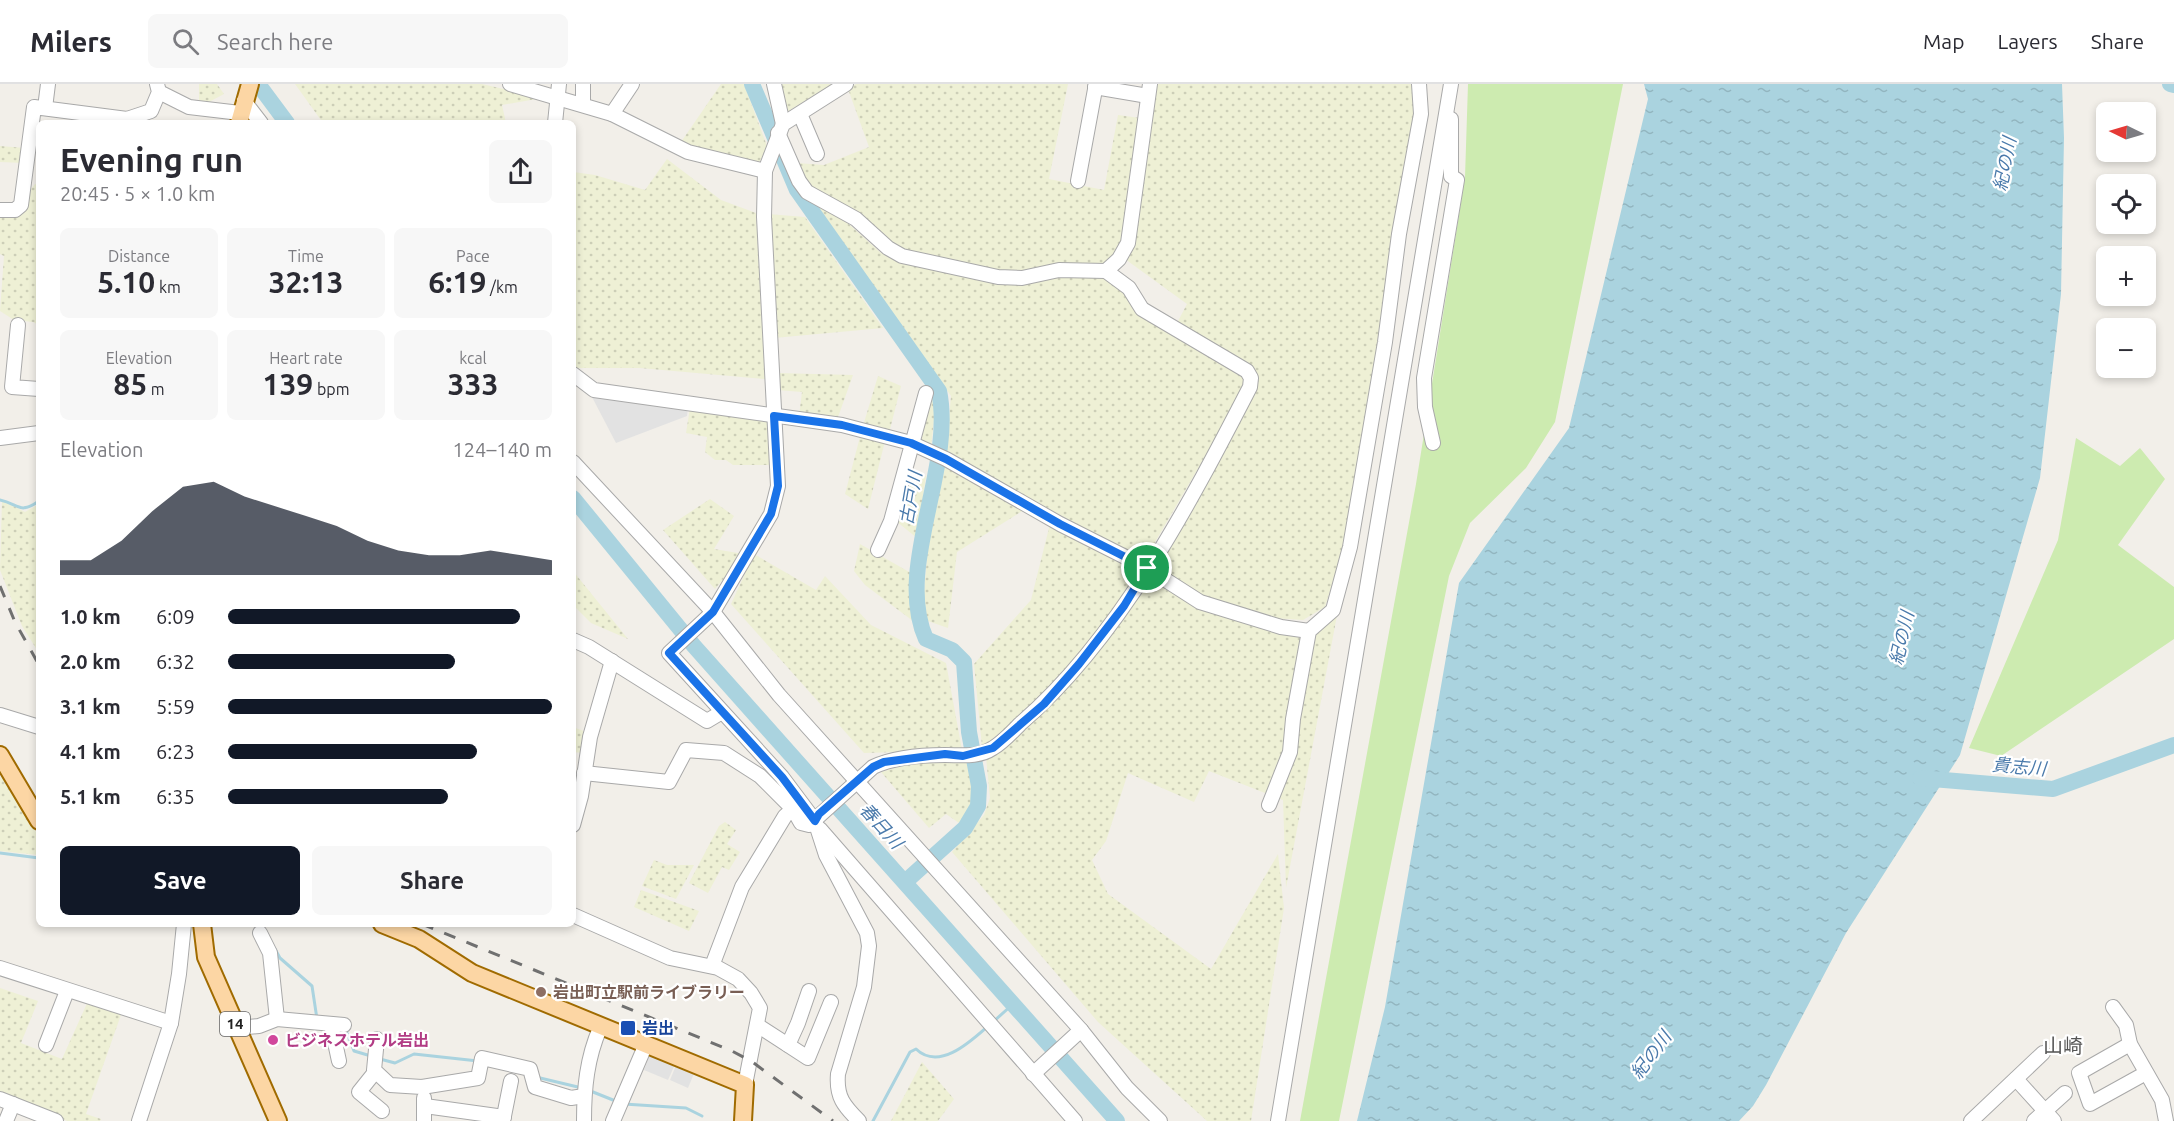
<!DOCTYPE html>
<html lang="en">
<head>
<meta charset="utf-8">
<style>
  :root { --surface:#fff; --page:#f7f7f7; --text:#2b2b33; --muted:#7c7c81; --line:#e1e1e2; --accent:#111827 }
  body { margin:0; font-family:Ubuntu,"Noto Sans JP",sans-serif; background:var(--page); color:var(--text); height:100vh; display:flex; flex-direction:column; font-size:22px; white-space:nowrap }
  * { box-sizing:border-box; margin:0 }
  p { font-size:20px; color:var(--muted) }
  .icon { flex:none; width:33px; height:33px; fill:none; stroke:currentColor; stroke-width:2; stroke-linecap:round; stroke-linejoin:round }
  .map { position:relative; flex:1; overflow:hidden }
  .details { position:absolute; left:36px; top:36px; width:540px; height:807px; display:flex; flex-direction:column; background:var(--surface); border-radius:9px; box-shadow:0 3px 9px #0003 }
  .details>* { flex:none }
  .needle { width:39px; rotate:275deg }
  .controls { position:absolute; left:2096px; top:18px; display:grid; gap:12px }
  .controls a { display:grid; place-items:center; width:60px; height:60px; border-radius:9px; background:var(--surface); box-shadow:0 3px 9px #0003; font-size:30px }
  .pin { position:absolute; display:grid; place-items:center; width:51px; height:51px; color:#fff; margin:-26px; border:3px solid #fff; border-radius:50%; box-shadow:0 2px 6px #0007 }
  .round { display:grid; place-items:center; flex:none; width:63px; height:63px; border-radius:9px; background:var(--page) }
  .overview { display:flex; align-items:center; justify-content:space-between; height:102px; padding:0 24px }
  h1 { font-size:33px; font-weight:700; line-height:45px }
  .stats { display:grid; grid-template-columns:repeat(3,1fr); gap:9px; height:102px; padding:6px 24px }
  .stats div { display:grid; align-content:center; border-radius:9px; background:var(--page); text-align:center }
  .stats b { font-size:30px; font-weight:700 }
  .stats small { font-size:16px; font-weight:400 }
  .stats p { font-size:16px }
  .chart { height:168px; padding:12px 24px }
  .chart p { display:flex; justify-content:space-between }
  .chart svg { width:100%; height:108px; margin-top:6px; fill:var(--accent); opacity:.7 }
  .primary-button { display:flex; gap:12px; margin-top:auto; padding:12px 24px }
  .primary-button a { flex:1; height:69px; border-radius:9px; background:var(--accent); color:#fff; font-size:24px; font-weight:700; line-height:69px; text-align:center }
  .primary-button a+a { background:var(--page); color:var(--text) }
  ul { padding:0 24px; list-style:none; font-size:20px }
  li { display:grid; grid-template-columns:96px 72px 1fr; align-items:center; height:45px }
  li i { height:15px; border-radius:8px; background:var(--accent) }
  header { display:flex; align-items:center; gap:36px; box-sizing:border-box; height:84px; padding:0 30px; background:var(--surface); border-bottom:2px solid var(--line) }
  header strong { font-size:28px }
  nav { display:flex; gap:33px; margin-inline-start:auto; font-size:21px }
  .search { width:420px; height:54px; background:var(--page); display:flex; align-items:center; gap:15px; box-sizing:border-box; padding:0 21px; border-radius:9px; color:var(--muted); font-size:22px }
  .map>svg:first-child { display:block }
  .farmland { fill:url(#farmland-dots) }
  .grass { fill:#cdebb0 }
  .parking { fill:#e2e2e2 }
  .water { fill:url(#water-ripples) }
  .lines { fill:none; stroke-linecap:round; stroke-linejoin:round }
  .stream { stroke:#aad3df; stroke-width:3 }
  .river { stroke:#aad3df; stroke-width:16 }
  .minor-casing { stroke:#a9a9a9; stroke-width:16 }
  .major-casing { stroke:#a06b00; stroke-width:20 }
  .minor { stroke:#fff; stroke-width:14 }
  .major { stroke:#fcd6a4; stroke-width:16 }
  .rail { stroke:#707070; stroke-width:3; stroke-dasharray:12 12; stroke-linecap:butt }
  .route-casing { stroke:#fff; stroke-width:12 }
  .route { stroke:#1a73e8; stroke-width:8 }
  .education-dot { fill:#8d6e63; stroke:#fff; stroke-width:2 }
  .transit-dot { fill:#1a4fb4; stroke:#fff; stroke-width:2 }
  .hotel-dot { fill:#d1479c; stroke:#fff; stroke-width:2 }
  .labels { text-anchor:middle; stroke-width:4.5; stroke-linejoin:round; paint-order:stroke }
  .shield { fill:#fff; stroke:#646464; stroke-width:1.5 }
  .shield-label { font-size:15px; font-weight:bold; fill:#222 }
  .education-label { font-size:16px; font-weight:bold; fill:#785e54; stroke:#fff; text-anchor:start }
  .transit-label { font-size:16px; font-weight:bold; fill:#164399; stroke:#fff; text-anchor:start }
  .hotel-label { font-size:16px; font-weight:bold; fill:#b23c85; stroke:#fff; text-anchor:start }
  .water-label { font-size:18px; font-style:italic; fill:#4a7aab; stroke:#fff }
  .quarter-label { font-size:20px; fill:#555; stroke:#fff }
</style>
</head>
<body>
<header>
<strong>Milers</strong>
<div class="search"><svg class="icon" aria-label="search" viewBox="0 0 24 24"><circle cx="10" cy="10" r="6"/><path d="M15 15l6 6"/></svg>Search here</div>
<nav><a>Map</a><a>Layers</a><a>Share</a></nav>
</header>
<div class="map">
<svg width="2174" height="1037" viewBox="0 0 2174 1037">
  <defs>
    <pattern id="farmland-dots" width="8" height="8" patternUnits="userSpaceOnUse" patternTransform="scale(1.5)"><rect width="8" height="8" fill="#eef0d5"/><path d="M2 2h.1M6 6h.1" fill="none" stroke="#ccceb7" stroke-width="1.8" stroke-linecap="round"/></pattern>
    <pattern id="water-ripples" width="26" height="14" patternUnits="userSpaceOnUse" patternTransform="scale(1.5)"><rect width="26" height="14" fill="#aad3df"/><path d="M2 4q2-2 4 0t4 0M15 11q2-2 4 0t4 0" fill="none" stroke="#92b5bf"/></pattern>
  </defs>
  <rect width="100%" height="100%" fill="#f2efe9"/>
  <!-- farmland -->
  <g class="farmland">
    <polygon points="199,0 217,0 224,10 209,18 199,18"/>
    <polygon points="295,0 482,0 542,14 502,21 506,39 323,39"/>
    <polygon points="721,0 744,0 767,62 759,79 704,69 681,58"/>
    <polygon points="781,0 833,0 785,29"/>
    <polygon points="856,0 1068,0 1049,95 1104,106 1118,31 1140,34 1128,136 1118,170 1107,182 1020,191 908,169 813,109 797,79 824,81 869,63 848,5"/>
    <polygon points="1153,0 1416,0 1417,31 1379,267 1344,462 1325,523 1303,536 1273,534 1201,516 1150,484 1255,299 1177,239 1187,220 1125,175"/>
    <polygon points="0,62 25,64 24,79 0,78"/>
    <polygon points="667,75 721,116 756,129 765,295 640,284 573,284 573,88 595,91 645,106"/>
    <polygon points="35,100 39,101 39,241 33,238 14,236 0,227 4,172 0,170 0,130 27,110"/>
    <polygon points="818,123 832,125 881,169 904,177 997,198 1058,191 1106,192 1243,287 1245,304 1144,477 946,368 951,312"/>
    <polygon points="768,130 805,133 883,244 774,254"/>
    <polygon points="777,289 853,291 837,336 799,332 802,308 777,306"/>
    <polygon points="878,292 901,302 889,349 863,342"/>
    <polygon points="931,308 936,317 931,363 917,357"/>
    <polygon points="690,324 769,336 773,381 733,381 726,376 715,376 705,368 707,353 686,349"/>
    <polygon points="861,349 885,357 868,425 845,410"/>
    <polygon points="942,380 1027,424 957,468 948,544 925,536 924,509 928,462"/>
    <polygon points="908,389 926,392 917,454 896,437"/>
    <polygon points="710,415 734,432 714,465 744,470 715,505 663,446"/>
    <polygon points="2,416 25,428 39,420 39,569 22,542 0,486"/>
    <polygon points="1050,440 1139,486 1110,533 1043,615 982,663 974,580 1031,516"/>
    <polygon points="860,460 911,489 913,537 865,501 854,487"/>
    <polygon points="754,470 816,506 825,492 871,541 946,579 962,666 864,669 731,520"/>
    <polygon points="573,487 628,555 591,539 573,521"/>
    <polygon points="1147,492 1197,521 1313,550 1338,526 1286,804 1283,716 1209,687 1194,718 1128,689 1106,757 1092,776 1108,810 1211,885 1278,770 1284,824 1251,1037 1207,1037 1098,938 952,768 984,731 990,714 986,673 1049,620"/>
    <polygon points="573,643 589,649 583,669 573,668"/>
    <polygon points="918,678 969,679 973,708 971,721 959,739 946,730 929,744 881,688"/>
    <polygon points="0,693 4,695 39,753 39,771 0,767"/>
    <polygon points="725,738 736,746 727,760 740,768 729,786 722,783 708,809 689,799 719,742"/>
    <polygon points="654,776 667,781 694,781 676,815 642,802"/>
    <polygon points="641,806 699,827 689,847 634,823"/>
    <polygon points="0,904 38,917 21,959 62,975 89,915 122,928 86,1030 101,1035 100,1037 67,1037 0,1008"/>
    <polygon points="922,978 954,1015 938,1037 891,1037"/>
  </g>
  <!-- grass -->
  <g class="grass">
    <polygon points="1468,0 1623,0 1555,338 1526,384 1470,439 1449,492 1339,1037 1300,1037 1416,400 1465,93"/>
    <polygon points="2076,354 2120,382 2140,364 2165,395 2118,461 2174,503 2174,555 2001,672 1969,664 2058,456"/>
  </g>
  <!-- parking -->
  <g class="parking">
    <polygon points="592,313 688,324 687,332 616,359"/>
    <polygon points="657,970 676,978 668,996 644,986 649,973"/>
    <polygon points="677,979 695,987 688,1004 670,996"/>
  </g>
  <!-- water -->
  <polygon class="water" points="1644,0 2062,0 2064,54 2061,210 2040,394 1960,671 1846,849 1766,1001 1753,1022 1739,1037 1357,1037 1385,923 1459,499 1569,344 1648,15"/>
  <g class="lines">
    <!-- stream -->
    <g class="stream">
      <path d="M0 416C19 420 19 431 39 417"/>
      <polyline points="0,769 39,774"/>
      <polyline points="254,840 262,844"/>
      <polyline points="275,865 280,874 312,902 317,935"/>
      <polyline points="993,938 1013,920"/>
      <polyline points="336,947 347,949 354,967 371,972"/>
      <polyline points="380,975 395,979 414,970 478,977"/>
      <polyline points="536,993 582,1004"/>
      <polyline points="588,1006 618,1018"/>
      <polyline points="624,1020 686,1024 702,1032"/>
      <path d="M873 1037 910 968 916 965C939 987 970 958 988 942"/>
    </g>
    <!-- river -->
    <g class="river">
      <polyline points="258,0 287,39"/>
      <path d="M752 0 797 106 939 307C955 384 894 484 926 555L952 566 964 578 969 648 979 702 978 722 965 744 905 798"/>
      <polyline points="2170,0 2174,1"/>
      <polyline points="573,414 694,562 1117,1037"/>
      <polyline points="1920,694 2053,705 2174,661"/>
    </g>
    <!-- minor casing -->
    <g class="minor-casing">
      <g id="minor">
        <polyline points="510,0 612,30 688,68 765,87"/>
        <polyline points="774,0 783,40"/>
        <path d="M846 0 783 40 765 87 764 133 778 402 771 430 713 528 669 569 782 693 815 737 826 771 867 849 869 862 864 903 838 990C836 1013 844 1022 859 1037"/>
        <polyline points="1095,3 1148,12"/>
        <polyline points="159,8 189,23 240,29"/>
        <polyline points="244,17 261,39"/>
        <polyline points="583,20 583,0"/>
        <polyline points="45,24 48,0"/>
        <polyline points="612,30 632,0"/>
        <polyline points="800,30 817,70"/>
        <polyline points="555,39 559,0"/>
        <polyline points="1078,97 1096,0"/>
        <polyline points="0,126 15,126 21,121 34,23 127,35 151,27 159,8 157,0"/>
        <polyline points="1106,187 1119,175 1128,159 1150,0"/>
        <polyline points="18,241 12,303 39,305"/>
        <polyline points="573,290 594,306 842,341 911,359 946,375 1060,440 1147,484 1200,518 1281,543 1309,547"/>
        <polyline points="0,354 39,349"/>
        <polyline points="1433,359 1425,323 1424,294 1457,96 1451,92 1451,35"/>
        <polyline points="573,378 713,528 779,611 1081,946 1127,1004 1160,1037"/>
        <polyline points="878,466 891,437 926,309"/>
        <polyline points="573,556 589,563 707,637 722,628"/>
        <polyline points="0,631 39,643"/>
        <polyline points="584,689 669,698 686,666 724,669 760,692 793,725"/>
        <polyline points="1269,721 1290,668 1293,635 1309,547 1333,526 1350,463 1385,258 1399,150 1421,30 1419,0"/>
        <polyline points="573,741 581,712 590,653 612,577"/>
        <polyline points="820,745 1075,1037"/>
        <polyline points="573,831 670,874 718,884 738,895 751,909 760,924 745,1001"/>
        <polyline points="260,849 270,869 277,935"/>
        <path d="M712 882 742 803 785 732 793 725 801 739 809 741 873 683C894 673 921 671 945 671 961 671 978 674 993 664 1003 658 1012 648 1020 640 1120 554 1190 419 1250 303L1251 294 1247 287 1142 225 1129 204 1106 187 1059 186 1022 194 998 193 902 172 888 164 856 135 807 108 799 97 778 49"/>
        <polyline points="0,884 171,939"/>
        <polyline points="2113,923 2126,941 2130,960 2162,1016 2166,1037"/>
        <polyline points="331,940 339,977"/>
        <polyline points="757,941 808,974 831,918"/>
        <polyline points="237,944 259,942 277,935 344,941"/>
        <polyline points="377,955 374,986 390,1001 422,1003 478,994 482,974 530,985 535,1003 571,1014 584,1012"/>
        <polyline points="2130,960 2079,989 2090,1020 2146,989"/>
        <polyline points="46,961 67,907"/>
        <polyline points="788,961 798,939 809,907"/>
        <polyline points="375,988 359,1008 382,1027"/>
        <polyline points="1033,990 1081,946"/>
        <polyline points="2016,995 2054,1037"/>
        <polyline points="424,1014 424,1036"/>
        <polyline points="0,1015 56,1037"/>
        <polyline points="425,1022 504,1033"/>
        <polyline points="6,1037 13,1020"/>
        <polyline points="139,1037 171,939 179,890 184,840"/>
        <polyline points="503,1037 511,997"/>
        <path d="M584 1037C584 1004 587 974 600 944"/>
        <polyline points="613,1037 646,960"/>
        <polyline points="1278,1037 1451,0"/>
        <polyline points="1971,1037 2043,969"/>
        <polyline points="2034,1037 2065,1009"/>
      </g>
    </g>
    <!-- major casing -->
    <g class="major-casing">
      <g id="major">
        <polyline points="239,39 250,0"/>
        <polyline points="0,671 39,737"/>
        <polyline points="202,840 206,873 278,1037"/>
        <polyline points="382,840 419,855 472,889 745,1001 743,1037"/>
      </g>
    </g>
    <!-- minor -->
    <use href="#minor" class="minor"/>
    <!-- major -->
    <use href="#major" class="major"/>
    <!-- rail -->
    <g class="rail">
      <polyline points="0,502 15,538 39,581"/>
      <polyline points="422,840 732,967 751,977 833,1037"/>
    </g>
  </g>
  <g class="lines">
    <!-- route casing -->
    <g class="route-casing">
      <polygon id="route" points="774,332 842,341 911,359 946,375 1060,440 1147,484 1124,522 1079,580 1044,620 993,664 963,672 945,670 884,678 873,683 819,730 815,737 782,693 669,569 713,528 771,430 778,402"/>
    </g>
    <!-- route -->
    <use href="#route" class="route"/>
  </g>
  <!-- markers -->
  <circle class="education-dot" cx="541" cy="908" r="6"/>
  <rect class="transit-dot" x="620" y="936" width="16" height="16" rx="3"/>
  <circle class="hotel-dot" cx="273" cy="956" r="6"/>
  <g class="labels">
    <!-- shield labels -->
    <rect class="shield" x="220" y="928" width="30" height="24" rx="4.5"/>
    <g class="shield-label">
      <text x="235" y="945">14</text>
    </g>
    <!-- education labels -->
    <g class="education-label">
      <text x="553" y="914">岩出町立駅前ライブラリー</text>
    </g>
    <!-- transit labels -->
    <g class="transit-label">
      <text x="642" y="950">岩出</text>
    </g>
    <!-- hotel labels -->
    <g class="hotel-label">
      <text x="285" y="962">ビジネスホテル岩出</text>
    </g>
    <!-- water labels -->
    <g class="water-label">
      <text transform="translate(2005 80) rotate(-79)" y="6">紀の川</text>
      <text transform="translate(911 414) rotate(-80)" y="6">古戸川</text>
      <text transform="translate(1902 554) rotate(-77)" y="6">紀の川</text>
      <text transform="translate(2019 683) rotate(5)" y="6">貴志川</text>
      <text transform="translate(881 742) rotate(48)" y="6">春日川</text>
      <text transform="translate(1651 971) rotate(-53)" y="6">紀の川</text>
    </g>
    <!-- quarter labels -->
    <g class="quarter-label">
      <text x="2063" y="969">山崎</text>
    </g>
  </g>
</svg>
<div class="controls">
<a><svg class="needle" viewBox="-14 -14 28 28"><path d="M0-13l5 13h-10z" fill="#e53935"/><path d="M0 13l5-13h-10z" fill="#7c7c81"/></svg></a>
<a><svg class="icon" aria-label="locate" viewBox="0 0 24 24"><circle cx="12" cy="12" r="6"/><path d="M12 2v4M12 18v4M2 12h4M18 12h4"/></svg></a>
<a>+</a>
<a>−</a>
</div>
<div class="pin" style="left:1147px;top:484px;background:#1e9e55"><svg class="icon" aria-label="arrive" viewBox="0 0 24 24"><path d="M6 21V4h12l-3 4 3 4H6"/></svg></div>
<section class="details">
<div class="overview"><div><h1>Evening run</h1><p>20:45 · 5 × 1.0 km</p></div><a class="round"><svg class="icon" aria-label="share" viewBox="0 0 24 24"><path d="M12 15V3M7 8l5-5 5 5M5 13v7h14v-7"/></svg></a></div>
<div class="stats">
<div><p>Distance</p><b>5.10<small> km</small></b></div>
<div><p>Time</p><b>32:13</b></div>
<div><p>Pace</p><b>6:19<small> /km</small></b></div>
</div>
<div class="stats">
<div><p>Elevation</p><b>85<small> m</small></b></div>
<div><p>Heart rate</p><b>139<small> bpm</small></b></div>
<div><p>kcal</p><b>333</b></div>
</div>
<div class="chart"><p><span>Elevation</span>124–140 m</p>
<svg viewBox="0 0 160 44" preserveAspectRatio="none"><path d="M0 44V38L10 38L20 30L30 18L40 8L50 6L60 12L70 16L80 20L90 24L100 30L110 34L120 36L130 36L140 34L150 36L160 38V44z"/></svg>
</div>
<ul>
<li><b>1.0 km</b>6:09<i style="width:90%"></i></li>
<li><b>2.0 km</b>6:32<i style="width:70%"></i></li>
<li><b>3.1 km</b>5:59<i style="width:100%"></i></li>
<li><b>4.1 km</b>6:23<i style="width:77%"></i></li>
<li><b>5.1 km</b>6:35<i style="width:68%"></i></li>
</ul>
<div class="primary-button"><a>Save</a><a>Share</a></div>
</section>
</div>
</body>
</html>
